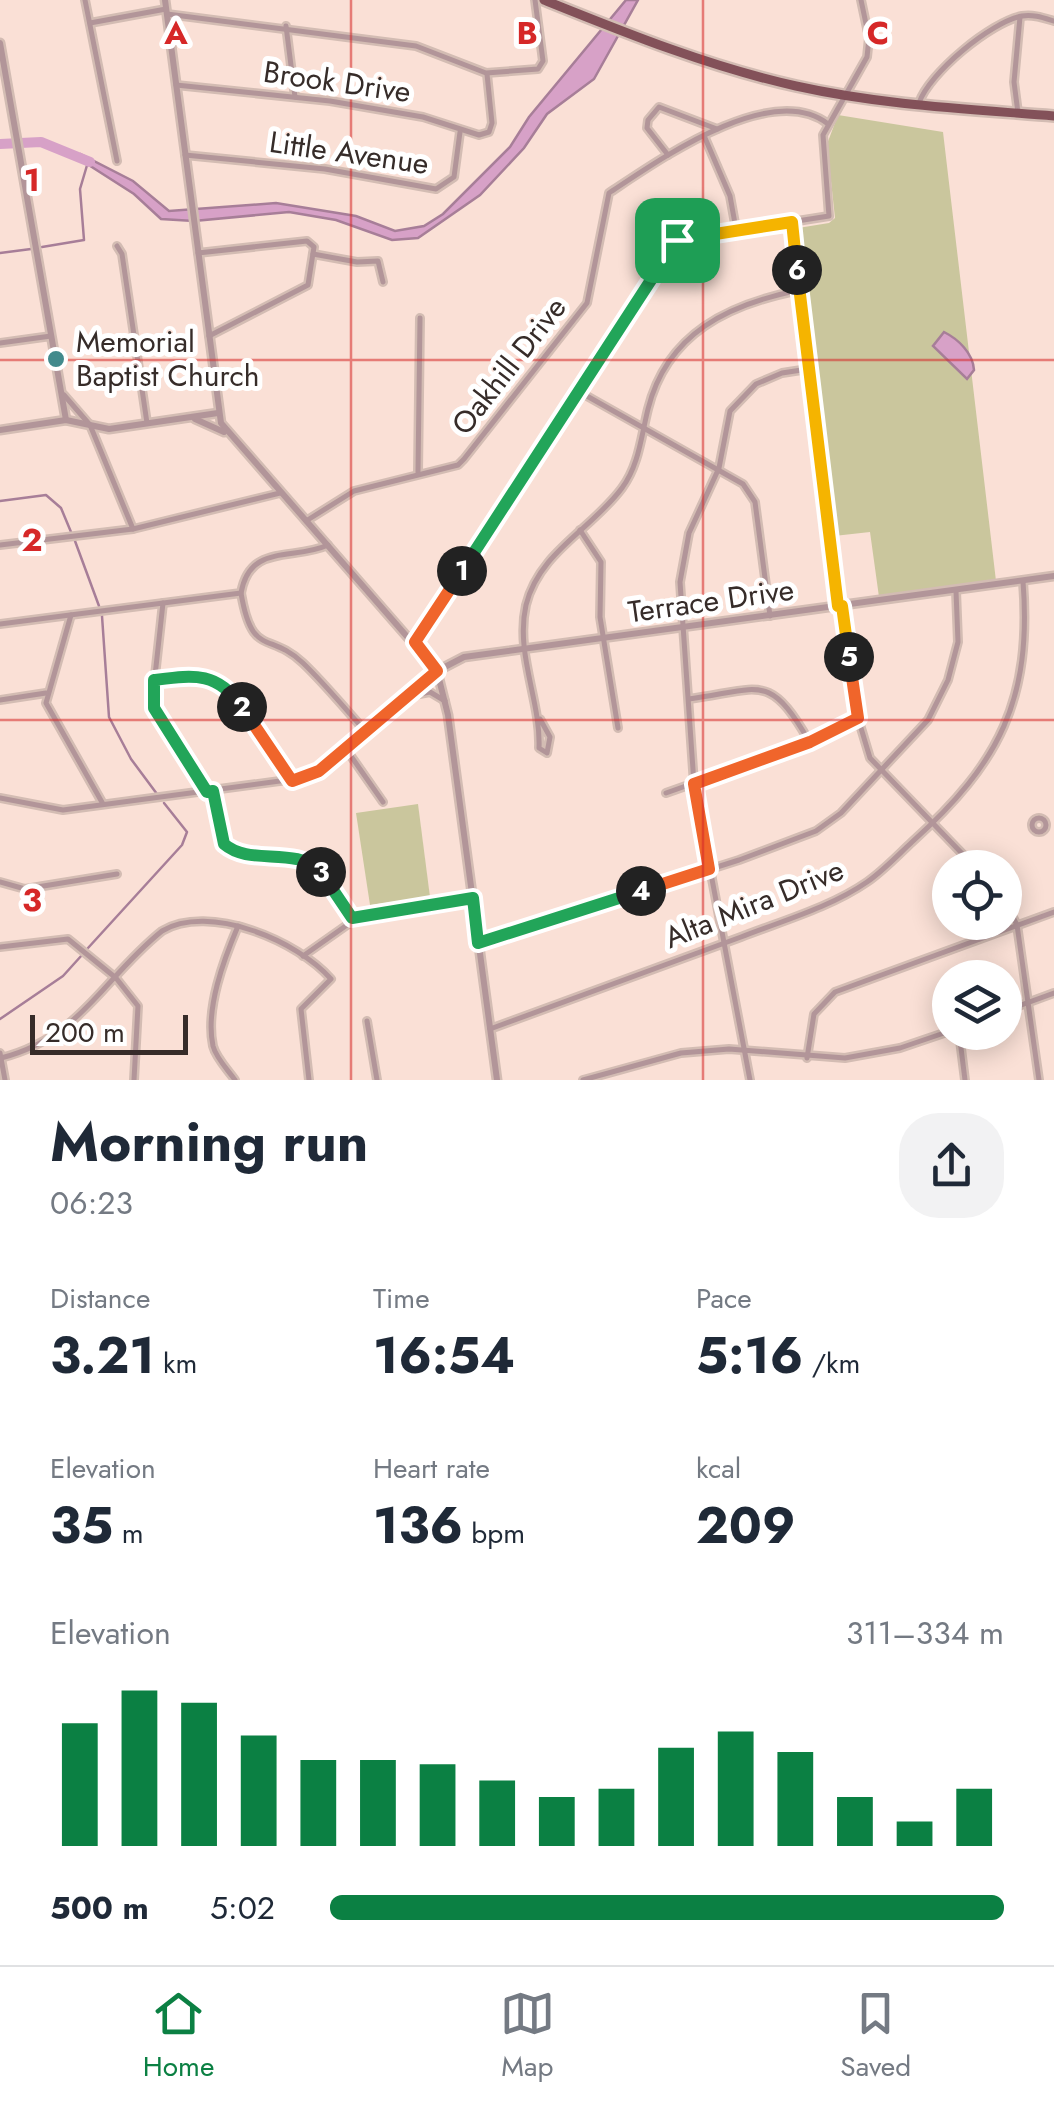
<!DOCTYPE html>
<html lang="en">
<head>
<meta charset="utf-8">
<style>
  :root { --surface:#fff; --page:#f2f2f3; --text:#1f2937; --muted:#747a83; --line:#e0e1e3; --accent:#0b8043 }
  body { margin:0; font-family:Jost,sans-serif; background:var(--page); color:var(--text); height:100vh; display:flex; flex-direction:column; font-size:38px; white-space:nowrap }
  * { box-sizing:border-box; margin:0 }
  p { font-size:32px; color:var(--muted) }
  .icon { flex:none; width:55px; height:55px; fill:none; stroke:currentColor; stroke-width:2; stroke-linecap:round; stroke-linejoin:round }
  .map { position:relative; height:1080px; overflow:hidden }
  .side { display:flex; flex-direction:column; background:var(--surface); flex:1 }
  .side>* { flex:none }
  .tools { position:absolute; left:932px; top:850px; display:grid; gap:20px }
  .tools a { display:grid; place-items:center; width:90px; height:90px; border-radius:50%; background:var(--surface); box-shadow:0 5px 25px #0003; font-size:50px }
  .scale { position:absolute; left:30px; bottom:25px; width:158px; box-sizing:border-box; padding-left:10px; border:5px solid #362c29; border-top:0; font-size:28px; line-height:35px; white-space:nowrap; color:#362c29; -webkit-text-stroke:8px #fff; paint-order:stroke }
  .pin { position:absolute; display:grid; place-items:center; width:85px; height:85px; color:#fff; margin:-42px; border-radius:20px; box-shadow:0 5px 15px #0006 }
  .km { position:absolute; width:50px; height:50px; margin:-25px; border-radius:50%; background:#222; color:#fff; font-size:28px; line-height:50px; text-align:center }
  .round { display:grid; place-items:center; flex:none; width:105px; height:105px; border-radius:40px; background:var(--page) }
  .summary { display:flex; align-items:center; justify-content:space-between; height:170px; padding:0 50px }
  h1 { font-size:55px; font-weight:700; line-height:75px }
  .stats { display:grid; grid-template-columns:repeat(3,1fr); gap:15px; height:170px; padding:10px 50px }
  .stats div { display:grid; align-content:center }
  .stats b { font-size:50px; font-weight:700 }
  .stats small { font-size:28px; font-weight:400 }
  .stats p { font-size:28px }
  .chart { height:280px; padding:20px 50px }
  .chart p { display:flex; justify-content:space-between }
  .chart svg { width:100%; height:180px; margin-top:10px; stroke:var(--accent); stroke-width:6 }
  ul { padding:0 50px; list-style:none; font-size:32px }
  li { display:grid; grid-template-columns:160px 120px 1fr; align-items:center; height:75px }
  li i { height:25px; border-radius:12px; background:var(--accent) }
  .dock { display:flex; justify-content:space-around; align-items:center; height:140px; border-top:2px solid var(--line); background:var(--surface); font-size:28px; color:var(--muted) }
  .dock a { display:grid; justify-items:center; gap:5px }
  .dock .current { color:var(--accent) }
  .map>svg:first-child { display:block }
  .green { fill:#cac69d }
  .water { fill:#d7a1c7; stroke:#a77e98; stroke-width:2.5 }
  .lines { fill:none; stroke-linecap:round; stroke-linejoin:round }
  .stream { stroke:#a77e98; stroke-width:2.5 }
  .river { stroke:#d7a1c7; stroke-width:10 }
  .minor-casing { stroke:#d3bcb3; stroke-width:10 }
  .tertiary-casing { stroke:#d3bcb3; stroke-width:11 }
  .primary-casing { stroke:#d3bcb3; stroke-width:14 }
  .minor { stroke:#b29599; stroke-width:5 }
  .tertiary { stroke:#b29599; stroke-width:6 }
  .primary { stroke:#835159; stroke-width:9 }
  .split-1-casing { stroke:#fff; stroke-width:20 }
  .split-2-casing { stroke:#fff; stroke-width:20 }
  .split-3-casing { stroke:#fff; stroke-width:20 }
  .split-4-casing { stroke:#fff; stroke-width:20 }
  .split-5-casing { stroke:#fff; stroke-width:20 }
  .split-6-casing { stroke:#fff; stroke-width:20 }
  .split-7-casing { stroke:#fff; stroke-width:20 }
  .split-1 { stroke:#22a559; stroke-width:12 }
  .split-2 { stroke:#f0652b; stroke-width:12 }
  .split-3 { stroke:#22a559; stroke-width:12 }
  .split-4 { stroke:#22a559; stroke-width:12 }
  .split-5 { stroke:#f0652b; stroke-width:12 }
  .split-6 { stroke:#f5b400; stroke-width:12 }
  .split-7 { stroke:#f5b400; stroke-width:12 }
  .grid { fill:none; stroke:#d62828; stroke-width:2.5; stroke-opacity:0.55 }
  .poi-dot { fill:#428a8c; stroke:#fff; stroke-width:4 }
  .labels { text-anchor:middle; stroke-width:10; stroke-linejoin:round; paint-order:stroke }
  .street-label { font-size:30px; fill:#362c29; stroke:#fff }
  .poi-label { font-size:30px; fill:#362c29; stroke:#fff; text-anchor:start }
  .grid-label { font-size:32px; text-anchor:middle; font-weight:bold; fill:#d62828; stroke:#fff; stroke-width:10; stroke-linejoin:round; paint-order:stroke }
</style>
</head>
<body>
<div class="map">
<svg width="1054" height="1080" viewBox="0 0 1054 1080">
  <rect width="100%" height="100%" fill="#fae0d6"/>
  <!-- green -->
  <g class="green">
    <polygon points="838,115 943,132 996,581 879,597 870,532 834,536 798,228 829,223 835,218 827,144"/>
    <polygon points="418,804 430,897 370,905 356,813"/>
  </g>
  <!-- water -->
  <g class="water">
    <polygon points="626,0 638,0 594,79 547,114 524,148 480,195 418,238 392,240 336,220 289,212 194,221 161,219 134,194 84,162 82,155 133,181 169,211 276,203 356,216 395,231 424,226 443,214 510,147 529,117"/>
    <path d="M944 332C958 339 973 353 974 370L967 379 933 346Z"/>
  </g>
  <g class="lines">
    <!-- stream -->
    <g class="stream">
      <polyline points="42,247 84,240 80,189 88,162"/>
      <polyline points="0,253 31,249"/>
      <polyline points="0,501 46,495 61,508 71,532"/>
      <polyline points="75,541 99,606"/>
      <polyline points="102,616 109,717 131,759 157,794"/>
      <polyline points="88,948 182,845 187,832 164,803"/>
      <polyline points="0,1019 63,976 82,955"/>
    </g>
    <!-- river -->
    <polyline class="river" points="0,144 41,142 90,162"/>
    <!-- minor casing -->
    <g class="minor-casing">
      <g id="minor">
        <polyline points="85,0 117,161"/>
        <polyline points="167,14 416,46 486,73 538,69 543,61 535,0"/>
        <polyline points="90,23 166,9"/>
        <polyline points="286,26 295,97"/>
        <polyline points="176,85 330,101 423,117 479,135 489,132 492,123 487,74"/>
        <path d="M919 103C929 73 991 22 1022 16 1033 14 1044 18 1054 21"/>
        <polyline points="1018,113 1014,82 1020,17"/>
        <polyline points="705,138 730,196 736,229"/>
        <polyline points="185,155 325,169 436,189 454,177 460,132"/>
        <polyline points="668,155 647,128 648,120 659,107 717,129"/>
        <polyline points="792,222 838,607"/>
        <polyline points="117,246 122,254 147,423"/>
        <polyline points="198,253 307,241 314,247 308,285 209,336"/>
        <polyline points="313,254 357,262 378,261 383,282"/>
        <polyline points="0,343 51,336"/>
        <polyline points="578,391 743,484 755,502 770,616"/>
        <polyline points="64,395 90,425 133,529"/>
        <polyline points="418,472 420,318"/>
        <path d="M306 521 354 491 458 465 464 459 587 303 609 193C659 160 771 80 828 124"/>
        <polyline points="580,530 601,562 600,617 618,728"/>
        <polyline points="0,545 133,529 280,493"/>
        <path d="M241 593C252 658 269 631 303 663 326 685 346 710 367 733"/>
        <polyline points="163,603 152,703 207,792"/>
        <polyline points="842,606 858,718 870,758 976,868"/>
        <polyline points="71,615 46,703 103,804"/>
        <path d="M0 624 241 593C250 543 293 561 328 545"/>
        <polyline points="415,642 677,240 829,216 823,135 867,57 869,38 861,0"/>
        <polyline points="154,680 200,675 224,684 292,781"/>
        <polyline points="414,695 430,692 445,701"/>
        <path d="M689 699C761 689 769 672 809 741"/>
        <polyline points="0,700 46,693"/>
        <path d="M540 719 550 737 547 753 539 748C541 701 515 654 526 605 539 552 592 529 622 488 639 465 641 437 648 409 667 333 729 304 800 290"/>
        <polyline points="346,749 383,802"/>
        <polyline points="213,791 221,838 229,849 310,862 352,918"/>
        <polyline points="666,793 810,742 858,718"/>
        <path d="M0 798 63 810 302 778C355 760 392 703 437 671"/>
        <circle cx="1039" cy="825" r="7"/>
        <polyline points="0,882 25,889 117,874"/>
        <polyline points="1005,902 1017,925 1039,1080"/>
        <polyline points="478,943 739,860 816,831 841,813 928,720 948,680 958,642 956,591"/>
        <polyline points="0,947 68,939 116,978 138,1006 134,1080"/>
        <polyline points="303,956 364,913 473,898"/>
        <polyline points="1005,1011 1054,993"/>
        <polyline points="367,1021 377,1080"/>
        <path d="M490 1029C574 998 658 968 741 937 782 921 831 907 867 882 883 871 898 855 912 842 1000 763 1032 699 1023 581"/>
        <polyline points="959,1032 965,1080"/>
        <polyline points="0,1053 5,1080"/>
        <path d="M1 1058C82 1037 102 979 162 931 209 903 298 941 331 979L301 1009 309 1080"/>
        <polyline points="807,1058 814,1014 835,992 1054,912"/>
        <path d="M235 1080C228 1070 216 1058 213 1046 205 1009 224 959 238 926"/>
        <polyline points="583,1080 681,1053 729,1049 845,1058 900,1048 950,1031"/>
        <polyline points="750,1080 694,784 680,582 689,533 719,468 730,411 756,384 782,373 808,369"/>
      </g>
    </g>
    <!-- tertiary casing -->
    <g class="tertiary-casing">
      <g id="tertiary">
        <polyline points="165,0 221,423 437,671 448,715 497,1080"/>
        <polyline points="0,43 66,420"/>
        <polyline points="195,419 224,432"/>
        <polyline points="0,430 66,420 109,429 218,413"/>
        <polyline points="437,671 464,657 1054,576"/>
      </g>
    </g>
    <!-- primary casing -->
    <g class="primary-casing">
      <path id="primary" d="M544 0C626 33 710 67 796 86 881 105 968 109 1054 116"/>
    </g>
    <!-- minor -->
    <use href="#minor" class="minor"/>
    <!-- tertiary -->
    <use href="#tertiary" class="tertiary"/>
    <!-- primary -->
    <use href="#primary" class="primary"/>
  </g>
  <g class="lines">
    <!-- split-1 casing -->
    <g class="split-1-casing">
      <polyline id="split-1" points="462,571 677,240"/>
    </g>
    <!-- split-2 casing -->
    <g class="split-2-casing">
      <polyline id="split-2" points="242,707 292,781 319,771 437,671 415,642 462,571"/>
    </g>
    <!-- split-3 casing -->
    <g class="split-3-casing">
      <path id="split-3" d="M242 707C217 671 194 675 154 680V708L207 792 213 791 224 844C251 867 294 845 321 872"/>
    </g>
    <!-- split-4 casing -->
    <g class="split-4-casing">
      <polyline id="split-4" points="321,872 352,918 473,898 478,943 641,891"/>
    </g>
    <!-- split-5 casing -->
    <g class="split-5-casing">
      <polyline id="split-5" points="641,891 709,869 694,784 810,742 858,718 849,657"/>
    </g>
    <!-- split-6 casing -->
    <g class="split-6-casing">
      <polyline id="split-6" points="797,270 838,606 842,606 849,657"/>
    </g>
    <!-- split-7 casing -->
    <g class="split-7-casing">
      <polyline id="split-7" points="677,240 792,222 797,270"/>
    </g>
    <!-- split-1 -->
    <use href="#split-1" class="split-1"/>
    <!-- split-2 -->
    <use href="#split-2" class="split-2"/>
    <!-- split-3 -->
    <use href="#split-3" class="split-3"/>
    <!-- split-4 -->
    <use href="#split-4" class="split-4"/>
    <!-- split-5 -->
    <use href="#split-5" class="split-5"/>
    <!-- split-6 -->
    <use href="#split-6" class="split-6"/>
    <!-- split-7 -->
    <use href="#split-7" class="split-7"/>
  </g>
  <!-- grid -->
  <path class="grid" d="M351 0V1080M703 0V1080M0 360H1054M0 720H1054"/>
  <!-- markers -->
  <circle class="poi-dot" cx="56" cy="359" r="10"/>
  <g class="labels">
    <!-- street labels -->
    <g class="street-label">
      <text transform="translate(337 82) rotate(8)" y="10">Brook Drive</text>
      <text transform="translate(349 153) rotate(8)" y="10">Little Avenue</text>
      <text transform="translate(509 366) rotate(-52)" y="10">Oakhill Drive</text>
      <text transform="translate(711 601) rotate(-8)" y="10">Terrace Drive</text>
      <text transform="translate(754 904) rotate(-22)" y="10">Alta Mira Drive</text>
    </g>
    <!-- poi labels -->
    <g class="poi-label">
      <text x="76" y="352">Memorial<tspan x="76" dy="34">Baptist Church</tspan></text>
    </g>
  </g>
  <g class="grid-label">
    <text x="176" y="44">A</text>
    <text x="527" y="44">B</text>
    <text x="878" y="44">C</text>
    <text x="32" y="191">1</text>
    <text x="32" y="551">2</text>
    <text x="32" y="911">3</text>
  </g>
</svg>
<div class="tools">
<a><svg class="icon" aria-label="locate" viewBox="0 0 24 24"><circle cx="12" cy="12" r="6"/><path d="M12 2v4M12 18v4M2 12h4M18 12h4"/></svg></a>
<a><svg class="icon" aria-label="layers" viewBox="0 0 24 24"><path d="M12 4l9 5-9 5-9-5zM3 14l9 5 9-5"/></svg></a>
</div>
<div class="scale">200 m</div>
<div class="pin" style="left:677px;top:240px;background:#1e9e55"><svg class="icon" aria-label="arrive" viewBox="0 0 24 24"><path d="M6 21V4h12l-3 4 3 4H6"/></svg></div>
<b class="km" style="left:462px;top:571px">1</b>
<b class="km" style="left:242px;top:707px">2</b>
<b class="km" style="left:321px;top:872px">3</b>
<b class="km" style="left:641px;top:891px">4</b>
<b class="km" style="left:849px;top:657px">5</b>
<b class="km" style="left:797px;top:270px">6</b>
</div>
<section class="side">
<div class="summary"><div><h1>Morning run</h1><p>06:23</p></div><a class="round"><svg class="icon" aria-label="share" viewBox="0 0 24 24"><path d="M12 15V3M7 8l5-5 5 5M5 13v7h14v-7"/></svg></a></div>
<div class="stats">
<div><p>Distance</p><b>3.21<small> km</small></b></div>
<div><p>Time</p><b>16:54</b></div>
<div><p>Pace</p><b>5:16<small> /km</small></b></div>
</div>
<div class="stats">
<div><p>Elevation</p><b>35<small> m</small></b></div>
<div><p>Heart rate</p><b>136<small> bpm</small></b></div>
<div><p>kcal</p><b>209</b></div>
</div>
<div class="chart"><p><span>Elevation</span>311–334 m</p>
<svg viewBox="0 0 160 44" preserveAspectRatio="none"><path d="M5 44V14M15 44V6M25 44V9M35 44V17M45 44V23M55 44V23M65 44V24M75 44V28M85 44V32M95 44V30M105 44V20M115 44V16M125 44V21M135 44V32M145 44V38M155 44V30"/></svg>
</div>
<ul>
<li><b>500 m</b>5:02<i style="width:100%"></i></li>
</ul>
</section>
<nav class="dock">
<a class="current"><svg class="icon" aria-label="home" viewBox="0 0 24 24"><path d="M3 11l9-7 9 7M6 9v11h12V9"/></svg>Home</a>
<a><svg class="icon" aria-label="map" viewBox="0 0 24 24"><path d="M3 6l6-2 6 2 6-2v14l-6 2-6-2-6 2zM9 4v14M15 6v14"/></svg>Map</a>
<a><svg class="icon" aria-label="saved" viewBox="0 0 24 24"><path d="M7 4h10v16l-5-4-5 4z"/></svg>Saved</a>
</nav>
</body>
</html>
